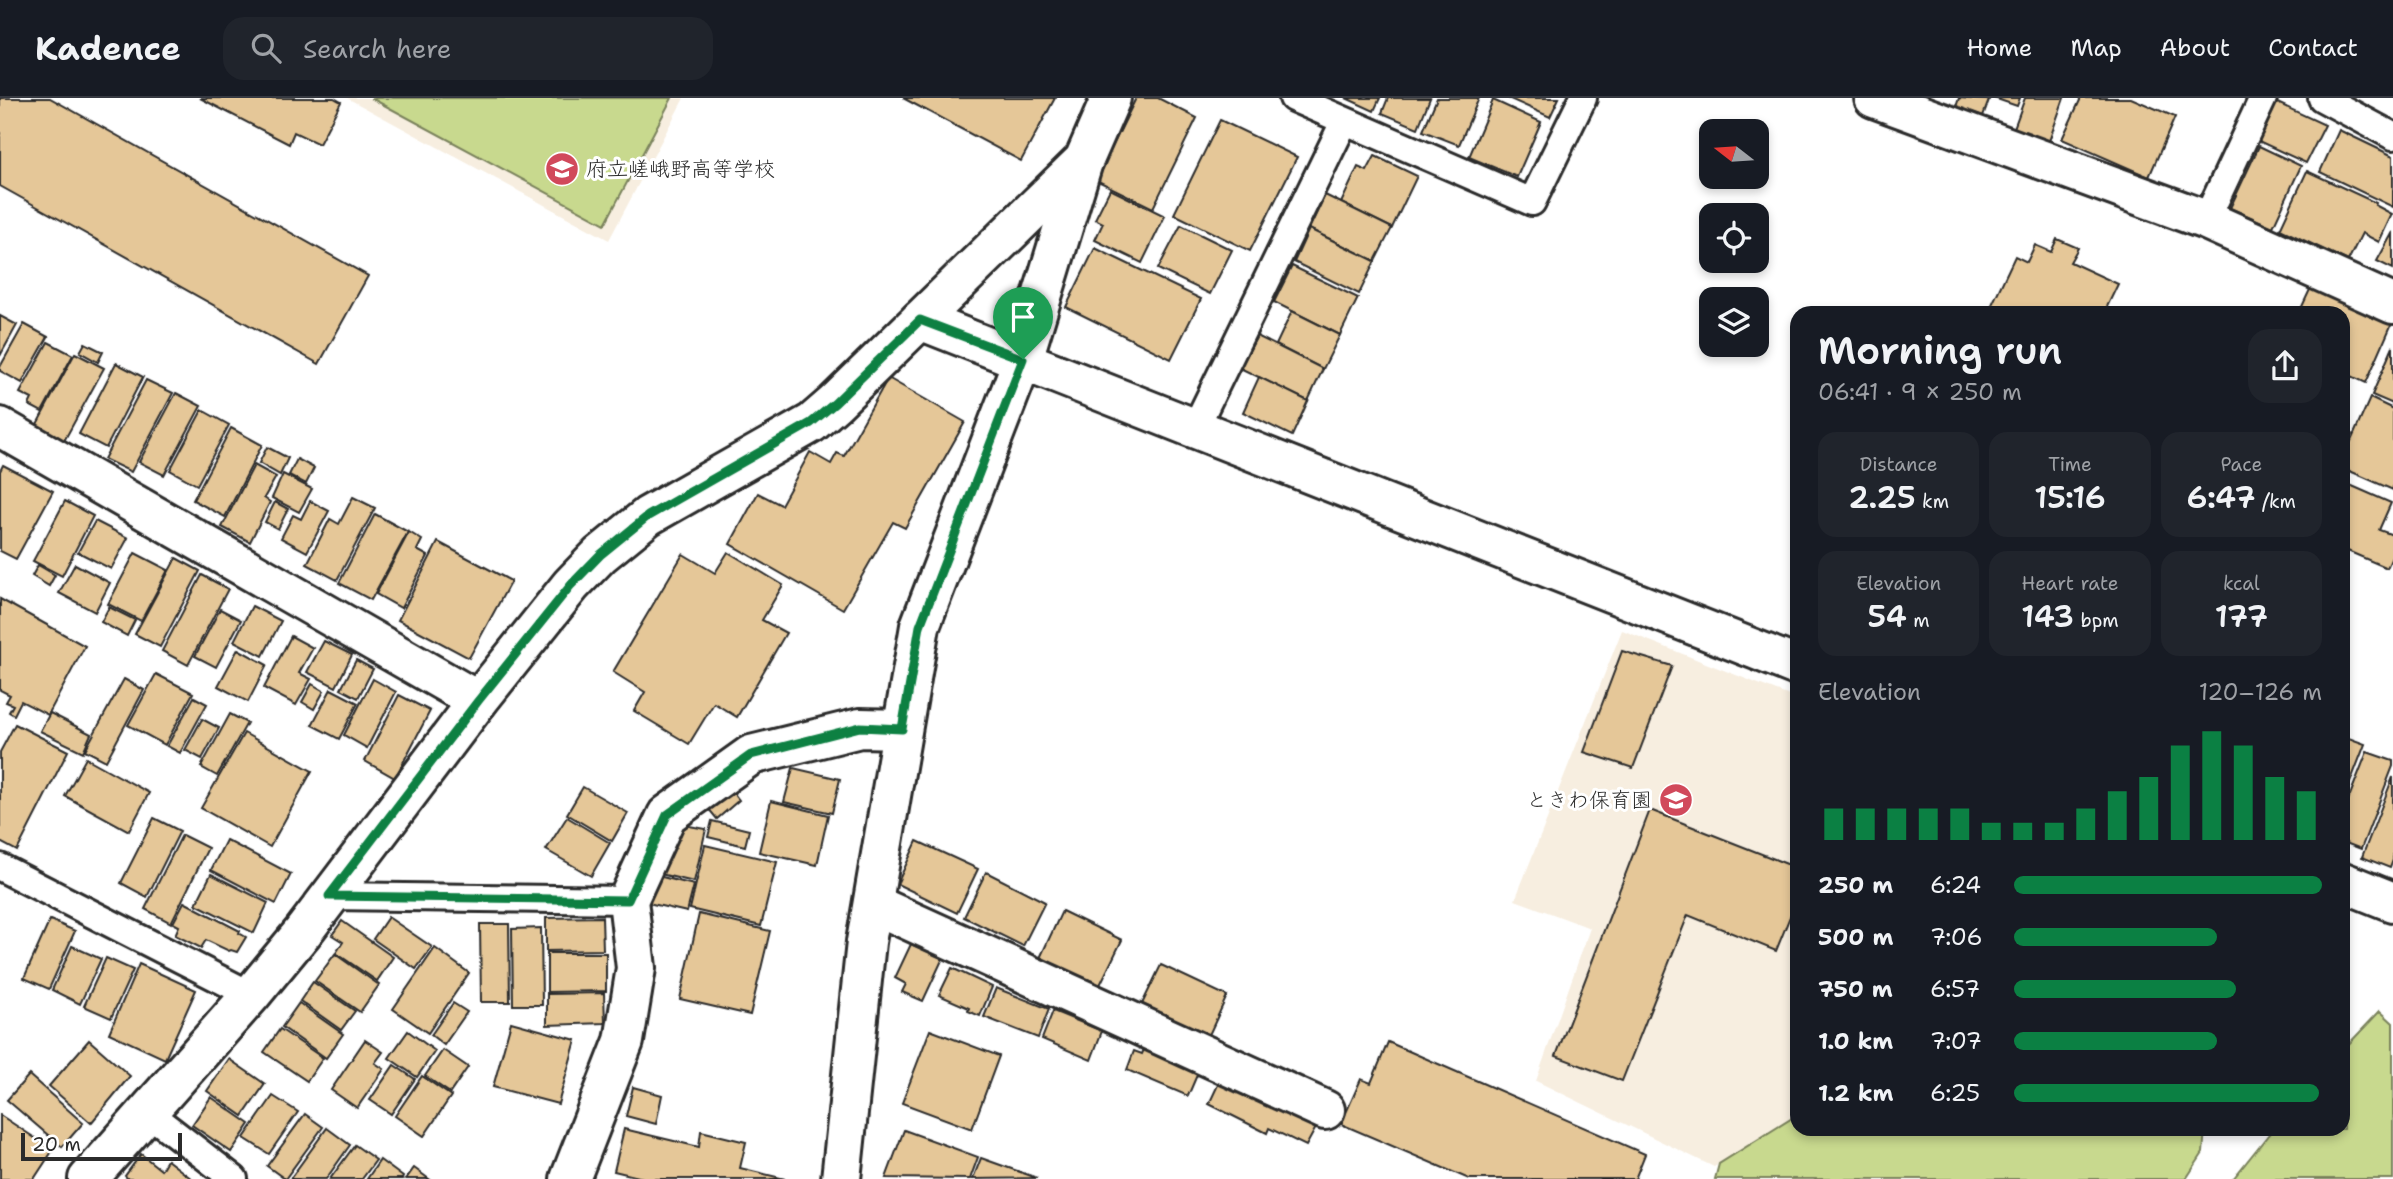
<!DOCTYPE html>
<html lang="en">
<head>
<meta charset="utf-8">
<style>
  :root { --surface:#171b24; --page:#20242c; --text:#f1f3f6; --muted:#9ea1a6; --line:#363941; --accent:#0b8043 }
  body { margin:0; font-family:"Shantell Sans","Klee One",sans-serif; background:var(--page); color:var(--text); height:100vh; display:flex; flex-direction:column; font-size:26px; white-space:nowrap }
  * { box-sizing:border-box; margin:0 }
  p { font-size:23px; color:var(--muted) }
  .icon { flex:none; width:38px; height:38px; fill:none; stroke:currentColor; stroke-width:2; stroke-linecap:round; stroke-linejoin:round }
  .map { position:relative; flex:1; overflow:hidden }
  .panel { position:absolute; left:1790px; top:208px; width:560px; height:830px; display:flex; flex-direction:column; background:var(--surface); border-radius:21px; box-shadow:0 4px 10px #0003 }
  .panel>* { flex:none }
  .needle { width:46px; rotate:287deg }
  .fabs { position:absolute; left:1699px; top:21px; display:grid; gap:14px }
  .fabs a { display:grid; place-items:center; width:70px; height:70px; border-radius:14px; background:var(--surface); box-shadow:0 4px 10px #0003; font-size:35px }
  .scale { position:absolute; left:21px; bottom:18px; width:161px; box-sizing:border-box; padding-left:7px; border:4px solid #2b2b2b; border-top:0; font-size:19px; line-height:24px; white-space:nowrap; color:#2b2b2b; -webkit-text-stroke:5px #fff; paint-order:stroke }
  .pin { position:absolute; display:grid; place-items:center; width:60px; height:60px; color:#fff; margin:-72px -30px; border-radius:50% 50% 50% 0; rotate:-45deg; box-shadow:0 0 7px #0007 }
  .pin .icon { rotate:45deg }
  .round { display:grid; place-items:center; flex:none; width:74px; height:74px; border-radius:21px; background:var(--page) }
  .headline { display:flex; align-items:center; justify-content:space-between; height:119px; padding:0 28px }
  h1 { font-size:38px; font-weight:600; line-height:52px }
  .metrics { display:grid; grid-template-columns:repeat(3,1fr); gap:10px; height:119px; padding:7px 28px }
  .metrics div { display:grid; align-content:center; border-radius:18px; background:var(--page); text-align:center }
  .metrics b { font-size:30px; font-weight:600 }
  .metrics small { font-size:19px; font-weight:400 }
  .metrics p { font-size:19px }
  .chart { height:196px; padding:14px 28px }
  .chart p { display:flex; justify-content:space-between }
  .chart svg { width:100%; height:126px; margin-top:7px; stroke:var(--accent); stroke-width:6 }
  ul { padding:0 28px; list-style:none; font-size:23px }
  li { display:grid; grid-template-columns:112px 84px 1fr; align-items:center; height:52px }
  li i { height:18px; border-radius:9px; background:var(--accent) }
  header { display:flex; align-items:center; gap:42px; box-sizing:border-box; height:98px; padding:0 35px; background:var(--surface); border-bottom:2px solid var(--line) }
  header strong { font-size:33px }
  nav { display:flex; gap:38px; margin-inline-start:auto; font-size:24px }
  .search { width:490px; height:63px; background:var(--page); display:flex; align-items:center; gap:18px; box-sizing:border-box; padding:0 24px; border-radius:21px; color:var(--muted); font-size:26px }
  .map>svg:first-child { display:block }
  .built { fill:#f7eee0 }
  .green { fill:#c8d98e; stroke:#7a825c; stroke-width:2 }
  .building { fill:#e5c798; stroke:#2b2b2b; stroke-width:2 }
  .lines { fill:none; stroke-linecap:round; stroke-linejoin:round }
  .lane-casing { stroke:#2b2b2b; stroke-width:32 }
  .street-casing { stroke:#2b2b2b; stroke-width:44 }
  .lane { stroke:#fff; stroke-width:26 }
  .street { stroke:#fff; stroke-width:38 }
  .route-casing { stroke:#fff; stroke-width:14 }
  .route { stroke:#0b8043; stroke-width:9 }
  .labels { text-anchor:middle; stroke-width:6; stroke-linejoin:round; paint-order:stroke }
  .poi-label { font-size:21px; fill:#2b2b2b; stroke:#fff; text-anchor:start }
</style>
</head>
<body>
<header>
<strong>Kadence</strong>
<div class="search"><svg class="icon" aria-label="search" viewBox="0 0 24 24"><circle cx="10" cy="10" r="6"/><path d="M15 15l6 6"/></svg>Search here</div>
<nav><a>Home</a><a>Map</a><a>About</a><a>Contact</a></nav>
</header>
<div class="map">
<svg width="2393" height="1081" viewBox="0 0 2393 1081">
  <rect width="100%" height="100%" fill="#fff"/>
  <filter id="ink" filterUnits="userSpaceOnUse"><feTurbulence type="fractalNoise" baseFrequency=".0143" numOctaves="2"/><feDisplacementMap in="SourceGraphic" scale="14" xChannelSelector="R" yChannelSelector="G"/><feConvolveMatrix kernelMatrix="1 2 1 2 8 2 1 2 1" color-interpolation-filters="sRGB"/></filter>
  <g filter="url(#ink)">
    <!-- built -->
    <g class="built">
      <polygon points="347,0 684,0 609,142"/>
      <polygon points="1622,532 1797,601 1797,1017 1714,1069 1536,983 1590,830 1515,802"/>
    </g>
    <!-- green -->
    <g class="green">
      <polygon points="371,0 672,0 605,126"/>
      <polygon points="2380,913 2393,925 2393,1081 2233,1081 2273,1031 2343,1031 2343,952"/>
      <polygon points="1797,1017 1797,1031 2205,1031 2203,1055 2186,1081 1715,1081 1719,1066"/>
    </g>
    <!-- building -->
    <g class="building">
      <polygon points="0,0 50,0 368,178 319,266 0,88"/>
      <polygon points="200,0 334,0 341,4 319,46 294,34 289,46"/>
      <polygon points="903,0 1055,0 1021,63"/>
      <polygon points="1136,0 1158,0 1197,20 1153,110 1096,82"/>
      <polygon points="1346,0 1380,0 1374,13"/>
      <polygon points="1388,0 1430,0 1418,30 1382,15"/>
      <polygon points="1437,0 1479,0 1459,47 1423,33"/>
      <polygon points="1508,0 1559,0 1550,19"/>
      <polygon points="1959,0 1989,2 1983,18 1956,9"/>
      <polygon points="1994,0 2020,0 2017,8"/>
      <polygon points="2025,0 2064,0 2048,46 2013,33"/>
      <polygon points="2081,0 2131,0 2175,19 2149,79 2062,41"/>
      <polygon points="1493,2 1541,24 1517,79 1469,59"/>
      <polygon points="2271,2 2325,27 2306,65 2252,40"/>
      <polygon points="1220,22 1297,59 1250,153 1174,116"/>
      <polygon points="2339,32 2393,58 2393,109 2320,74"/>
      <polygon points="2259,48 2301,68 2273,129 2230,110"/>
      <polygon points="1375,58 1417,78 1392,130 1341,105 1358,69 1367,73"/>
      <polygon points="2307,73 2376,105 2375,107 2392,116 2379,144 2362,135 2348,163 2280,131"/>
      <polygon points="1110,91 1165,118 1142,165 1095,142 1103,125 1095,121"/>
      <polygon points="1325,97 1392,130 1375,163 1309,131"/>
      <polygon points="1181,127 1232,152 1210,196 1158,171"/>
      <polygon points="1309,131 1375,163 1359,196 1294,164"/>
      <polygon points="2393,134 2393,171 2377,163"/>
      <polygon points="2057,141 2078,150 2070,164 2118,186 2104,215 1988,215 2015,158 2027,164 2035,147 2051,154"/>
      <polygon points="1095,150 1201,201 1171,261 1066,209"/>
      <polygon points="1292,168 1358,200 1340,237 1274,204"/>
      <polygon points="2313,185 2393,223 2366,285 2343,274 2343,215 2299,215"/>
      <polygon points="1292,213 1340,237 1323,271 1276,247"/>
      <polygon points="0,218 17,227 0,258"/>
      <polygon points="24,226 48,239 22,285 0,273 0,269"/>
      <polygon points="1257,238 1323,271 1308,303 1240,270"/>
      <polygon points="48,244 73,257 42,314 29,307 32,301 20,295"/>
      <polygon points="85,245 103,254 98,264 80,254"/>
      <polygon points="2393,248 2393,306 2372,297"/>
      <polygon points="75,255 104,270 64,343 36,328"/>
      <polygon points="116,265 143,279 106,350 79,336"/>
      <polygon points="1259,279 1308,303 1292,338 1243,314"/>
      <polygon points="888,280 965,324 905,430 893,424 843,511 730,446 758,395 781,407 810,354 831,366 837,355 844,358"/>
      <polygon points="146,282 173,295 131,374 104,361"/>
      <polygon points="176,295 201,308 164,377 139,364"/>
      <polygon points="2370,300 2393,311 2393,392 2343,370 2343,361"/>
      <polygon points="202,312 229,327 197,387 170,372"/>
      <polygon points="231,330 262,347 225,419 193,402"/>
      <polygon points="267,349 288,360 280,377 259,365"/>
      <polygon points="297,361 314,370 306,386 289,377"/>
      <polygon points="3,367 53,393 16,461 0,453 0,373"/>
      <polygon points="254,367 276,379 264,400 270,404 250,444 222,429"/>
      <polygon points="283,376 312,391 299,414 272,400"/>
      <polygon points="2343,384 2391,405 2379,432 2393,437 2393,457 2387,470 2343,451"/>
      <polygon points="353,399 375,410 337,482 307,466 330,421 339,426"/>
      <polygon points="65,403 93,418 62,478 33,463"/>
      <polygon points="310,403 329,413 307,454 281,440 293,417 301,421"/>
      <polygon points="275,404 288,411 278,431 265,424"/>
      <polygon points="375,416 408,434 371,502 339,485"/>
      <polygon points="95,423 128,440 111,471 78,454"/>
      <polygon points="409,434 422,442 417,452 428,458 401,510 376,496"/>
      <polygon points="438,444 511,483 469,560 398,522"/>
      <polygon points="728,454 783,487 762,522 786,535 737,619 714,605 689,646 634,613 645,594 613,574 683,456 715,475"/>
      <polygon points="135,455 168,472 141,523 108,506"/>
      <polygon points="176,460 200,473 160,549 135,536"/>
      <polygon points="75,466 110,485 95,514 59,495"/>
      <polygon points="38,467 55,477 49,488 32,478"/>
      <polygon points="202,477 228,491 188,567 162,553"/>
      <polygon points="0,501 85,548 48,617 21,603 14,617 9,614 13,607 6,604 10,597 0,592"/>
      <polygon points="252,508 281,523 263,558 234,543"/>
      <polygon points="109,509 135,522 127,538 101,524"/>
      <polygon points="220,511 241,522 216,569 195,558"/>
      <polygon points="291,538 313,550 299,575 311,581 296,607 264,590"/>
      <polygon points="324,543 352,557 336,589 307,574"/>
      <polygon points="238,551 267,567 248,604 218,588"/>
      <polygon points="1622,553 1672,568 1633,670 1584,654"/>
      <polygon points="356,562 373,571 358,600 341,591"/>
      <polygon points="156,576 193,595 165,647 128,627"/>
      <polygon points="124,581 144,592 106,663 85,652"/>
      <polygon points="373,581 396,594 367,650 344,637"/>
      <polygon points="312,586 324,593 314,611 302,604"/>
      <polygon points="331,591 358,605 339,641 312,627"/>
      <polygon points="399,597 430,613 395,680 365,663"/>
      <polygon points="194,599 207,606 180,655 167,648"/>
      <polygon points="50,615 91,636 83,654 40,633"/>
      <polygon points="230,616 247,625 217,678 201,669"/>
      <polygon points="202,621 219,630 202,661 185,652"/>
      <polygon points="15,626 68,653 17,753 0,744 0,654"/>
      <polygon points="244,635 312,673 270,749 201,710"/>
      <polygon points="2343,638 2365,646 2343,703"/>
      <polygon points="2367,654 2393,663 2393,668 2361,751 2343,744 2343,715"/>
      <polygon points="86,660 149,695 129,733 65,698"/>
      <polygon points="793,670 840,681 832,715 784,704"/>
      <polygon points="2393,679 2393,762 2390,770 2362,759"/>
      <polygon points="726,685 739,702 717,721 703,704"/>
      <polygon points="583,689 628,715 612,743 567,716"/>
      <polygon points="771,703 828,717 817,767 759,754"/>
      <polygon points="1650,712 1797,770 1797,801 1776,853 1688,817 1622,983 1556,958"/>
      <polygon points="567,719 610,745 591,778 546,752"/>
      <polygon points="154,720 180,733 147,799 121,785"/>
      <polygon points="712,723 749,732 745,748 708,739"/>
      <polygon points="678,726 706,731 694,784 652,774"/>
      <polygon points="182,737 208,750 171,825 145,811"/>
      <polygon points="226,742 291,776 276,806 211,772"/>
      <polygon points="917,743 978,771 957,815 897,786"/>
      <polygon points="705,747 777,764 761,828 690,811"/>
      <polygon points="986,774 1045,804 1023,848 964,819"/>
      <polygon points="211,776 268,805 254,835 196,806"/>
      <polygon points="654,777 694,787 687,814 648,805"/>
      <polygon points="184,804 240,833 239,835 246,839 237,854 231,852 229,853 206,842 201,850 175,837 179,828 173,825"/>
      <polygon points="1062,813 1122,842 1099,889 1040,860"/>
      <polygon points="699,816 770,833 750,917 680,901"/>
      <polygon points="388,819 432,849 416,871 373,841"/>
      <polygon points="602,819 603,852 546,853 546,820"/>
      <polygon points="50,822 75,833 49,891 24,880"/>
      <polygon points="342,823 393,859 377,883 336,855 343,844 332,837"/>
      <polygon points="480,826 509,826 510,904 481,904"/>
      <polygon points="541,830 542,907 513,907 512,831"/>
      <polygon points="911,846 943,860 923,903 902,894 906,886 895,880"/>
      <polygon points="72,848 101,861 80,906 52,892"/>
      <polygon points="435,850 469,875 428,935 393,911"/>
      <polygon points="547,855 606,855 606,893 547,894"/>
      <polygon points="335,856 379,887 360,914 315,883"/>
      <polygon points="106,860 133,872 111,920 84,908"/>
      <polygon points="139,866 196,892 165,961 109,935"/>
      <polygon points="1161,867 1227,898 1209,937 1142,906"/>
      <polygon points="952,870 992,889 980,918 968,913 969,910 939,897"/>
      <polygon points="313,884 355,913 341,932 300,903"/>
      <polygon points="996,890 1049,911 1038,940 984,919"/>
      <polygon points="604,895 605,925 547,927 547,896"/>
      <polygon points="299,905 343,936 326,960 282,929"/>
      <polygon points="453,905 467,914 444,947 431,937"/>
      <polygon points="1053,913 1102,933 1091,962 1042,941"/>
      <polygon points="511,924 576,942 558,1006 493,989"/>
      <polygon points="280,931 323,960 307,983 264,954"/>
      <polygon points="930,932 999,958 972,1031 902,1005"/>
      <polygon points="408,933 435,953 417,979 389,960"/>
      <polygon points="89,942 130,978 91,1025 49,988"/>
      <polygon points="365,942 383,954 375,965 384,971 357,1010 331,992"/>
      <polygon points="1388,944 1645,1056 1635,1081 1469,1081 1341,1026 1361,981 1371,985"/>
      <polygon points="1146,947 1200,970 1188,998 1127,972 1134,953 1142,956"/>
      <polygon points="443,952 468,969 450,995 425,978"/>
      <polygon points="229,961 265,986 243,1018 207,993"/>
      <polygon points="394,967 415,981 391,1016 370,1002"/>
      <polygon points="1223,976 1318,1026 1306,1048 1269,1030 1267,1035 1209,1006"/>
      <polygon points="29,977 83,1025 62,1049 7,1002"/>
      <polygon points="422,978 451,998 424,1038 395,1018"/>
      <polygon points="633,989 662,997 656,1026 626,1018"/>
      <polygon points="273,998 298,1014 269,1056 244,1040"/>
      <polygon points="211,999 250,1026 231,1054 192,1027"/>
      <polygon points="305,1016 323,1029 285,1081 267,1068"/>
      <polygon points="0,1017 53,1052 34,1081 0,1081"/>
      <polygon points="327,1030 350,1047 326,1081 290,1081"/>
      <polygon points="624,1031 699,1049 701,1033 746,1044 740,1070 785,1081 647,1081 614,1073"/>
      <polygon points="904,1032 978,1059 970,1081 886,1080"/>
      <polygon points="355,1047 376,1062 362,1081 330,1081"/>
      <polygon points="141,1056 161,1072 167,1062 192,1081 128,1081 125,1078"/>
      <polygon points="981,1060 1037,1080 973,1081"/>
      <polygon points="380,1062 403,1079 402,1081 367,1081"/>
      <polygon points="414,1070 429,1081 406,1081"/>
    </g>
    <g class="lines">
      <!-- lane casing -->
      <g class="lane-casing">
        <g id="lane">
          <polyline points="1293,0 1532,104 1583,0"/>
          <polyline points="2322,0 2393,38"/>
          <polyline points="2206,122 2263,0"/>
          <polyline points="1195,330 1344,24"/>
          <polyline points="0,769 251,897"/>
          <polyline points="329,798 628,802"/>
          <polyline points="147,1014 234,1081"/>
        </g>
      </g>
      <!-- street casing -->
      <g class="street-casing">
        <g id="street">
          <polyline points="1874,0 2206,122 2393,206"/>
          <polyline points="920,222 1797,568"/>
          <polyline points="0,329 478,603"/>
          <polyline points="2343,784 2393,804"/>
          <polyline points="873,806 1325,1012"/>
          <polyline points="88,1081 251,897 303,834 478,603 571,487 600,457 648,418 812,325 835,305 1084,62 1111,0"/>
          <polyline points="570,1081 624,943 636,870 628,802 667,717 751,657 860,630 902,631"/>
          <polyline points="841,1081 866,844 920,528 1023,261 1082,67"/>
        </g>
      </g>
      <!-- lane -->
      <use href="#lane" class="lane"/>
      <!-- street -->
      <use href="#street" class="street"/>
    </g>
  </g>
  <g class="lines" filter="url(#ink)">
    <!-- route casing -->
    <g class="route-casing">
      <polygon id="route" points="920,222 1023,261 920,528 902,631 860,629 751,657 667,717 628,802 329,798 478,603 571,487 600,457 648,418 811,325 835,305"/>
    </g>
    <!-- route -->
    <use href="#route" class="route"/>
  </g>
  <!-- icons -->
  <defs>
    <g id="school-disc" transform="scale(1.75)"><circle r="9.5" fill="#d1495b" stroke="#fff"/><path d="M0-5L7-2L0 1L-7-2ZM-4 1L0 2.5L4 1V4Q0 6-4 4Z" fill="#fff"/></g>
  </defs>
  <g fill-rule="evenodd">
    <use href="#school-disc" x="562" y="71"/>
    <use href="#school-disc" x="1676" y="702"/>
  </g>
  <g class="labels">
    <!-- poi labels -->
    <g class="poi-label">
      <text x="586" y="78">府立嵯峨野高等学校</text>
      <text x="1652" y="709" text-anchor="end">ときわ保育園</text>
    </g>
  </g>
</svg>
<div class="fabs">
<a><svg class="needle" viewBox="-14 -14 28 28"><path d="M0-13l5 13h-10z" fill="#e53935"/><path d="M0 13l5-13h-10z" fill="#9ea1a6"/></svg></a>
<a><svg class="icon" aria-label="locate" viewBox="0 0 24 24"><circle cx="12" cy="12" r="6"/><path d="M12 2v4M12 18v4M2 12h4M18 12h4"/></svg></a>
<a><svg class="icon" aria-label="layers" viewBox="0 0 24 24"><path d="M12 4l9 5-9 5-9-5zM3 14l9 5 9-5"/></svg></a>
</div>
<div class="scale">20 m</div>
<div class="pin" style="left:1023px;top:261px;background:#1e9e55"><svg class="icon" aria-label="arrive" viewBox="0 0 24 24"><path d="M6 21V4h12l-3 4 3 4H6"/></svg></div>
<section class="panel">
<div class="headline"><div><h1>Morning run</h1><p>06:41 · 9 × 250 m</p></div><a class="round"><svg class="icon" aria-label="share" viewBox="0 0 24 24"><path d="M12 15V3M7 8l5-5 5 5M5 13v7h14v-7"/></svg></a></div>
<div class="metrics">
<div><p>Distance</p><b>2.25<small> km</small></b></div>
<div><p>Time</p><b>15:16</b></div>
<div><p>Pace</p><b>6:47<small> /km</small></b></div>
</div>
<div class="metrics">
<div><p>Elevation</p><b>54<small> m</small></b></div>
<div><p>Heart rate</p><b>143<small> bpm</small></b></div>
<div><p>kcal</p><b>177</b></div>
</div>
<div class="chart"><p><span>Elevation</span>120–126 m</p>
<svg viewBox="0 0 160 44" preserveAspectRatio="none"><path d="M5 44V33M15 44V33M25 44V33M35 44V33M45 44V33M55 44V38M65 44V38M75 44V38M85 44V33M95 44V27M105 44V22M115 44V11M125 44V6M135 44V11M145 44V22M155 44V27"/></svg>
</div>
<ul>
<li><b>250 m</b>6:24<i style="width:100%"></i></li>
<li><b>500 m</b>7:06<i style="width:66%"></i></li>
<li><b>750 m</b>6:57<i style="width:72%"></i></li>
<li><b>1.0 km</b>7:07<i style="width:66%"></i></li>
<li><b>1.2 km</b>6:25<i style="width:99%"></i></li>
</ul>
</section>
</div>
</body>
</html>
